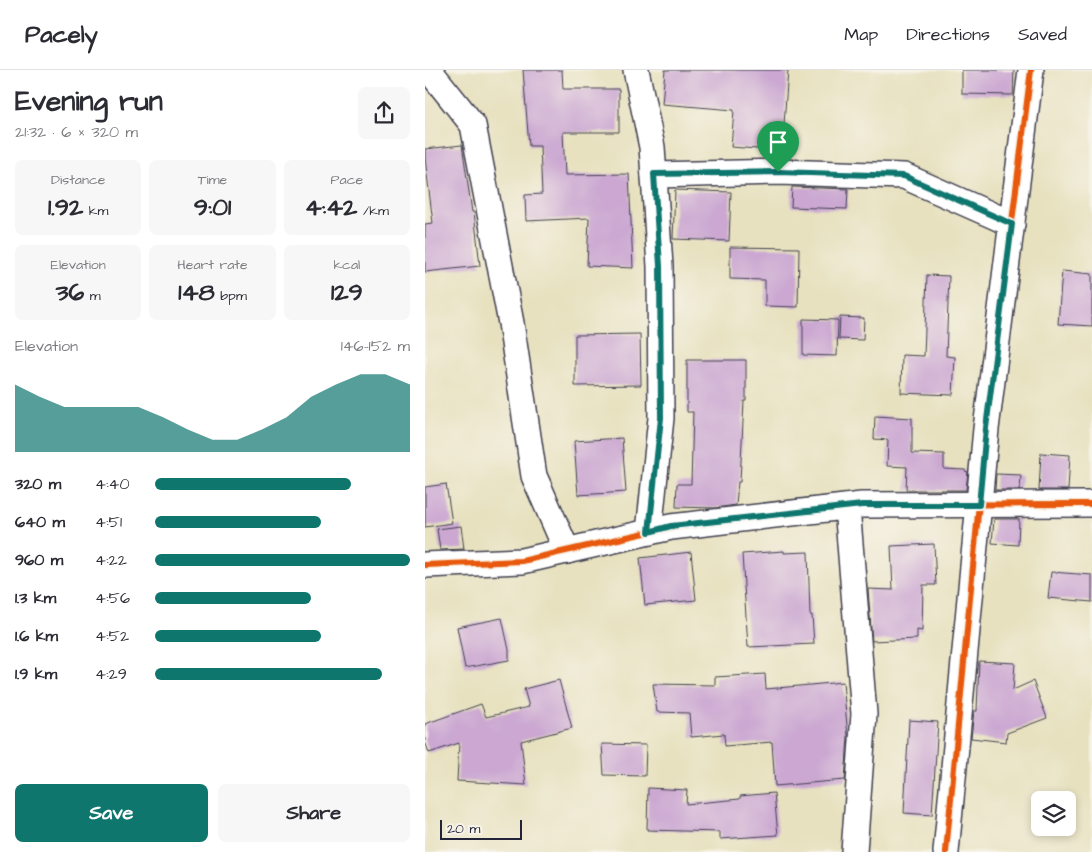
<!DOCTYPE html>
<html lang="en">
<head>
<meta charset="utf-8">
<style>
  :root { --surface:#fff; --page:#f7f7f7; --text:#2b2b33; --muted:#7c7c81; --line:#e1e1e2; --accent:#0f766e }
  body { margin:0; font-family:"Architects Daughter",sans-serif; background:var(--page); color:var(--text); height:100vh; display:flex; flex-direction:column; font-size:19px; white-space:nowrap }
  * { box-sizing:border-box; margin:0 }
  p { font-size:16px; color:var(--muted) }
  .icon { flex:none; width:28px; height:28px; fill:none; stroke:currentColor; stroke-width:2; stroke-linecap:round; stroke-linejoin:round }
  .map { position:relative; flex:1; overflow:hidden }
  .panel { display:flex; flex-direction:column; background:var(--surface); width:425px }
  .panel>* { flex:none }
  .buttons { position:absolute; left:606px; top:721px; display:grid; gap:10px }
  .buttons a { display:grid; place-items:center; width:45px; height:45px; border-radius:8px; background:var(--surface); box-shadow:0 2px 8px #0003; font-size:25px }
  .scale { position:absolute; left:15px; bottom:12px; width:82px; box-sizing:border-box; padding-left:5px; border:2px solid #22223b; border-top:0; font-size:14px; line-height:18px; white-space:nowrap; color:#22223b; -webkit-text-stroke:4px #f7f3e8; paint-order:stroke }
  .pin { position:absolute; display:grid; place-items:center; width:42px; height:42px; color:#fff; margin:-51px -21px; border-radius:50% 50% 50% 0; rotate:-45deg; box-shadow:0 0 5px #0007 }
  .pin .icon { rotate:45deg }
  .round { display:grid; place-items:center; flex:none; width:52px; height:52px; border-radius:8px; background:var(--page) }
  .headline { display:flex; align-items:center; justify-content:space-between; height:85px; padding:0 15px }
  h1 { font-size:28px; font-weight:700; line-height:38px }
  .stats { display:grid; grid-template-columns:repeat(3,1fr); gap:8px; height:85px; padding:5px 15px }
  .stats div { display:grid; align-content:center; border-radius:8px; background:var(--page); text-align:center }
  .stats b { font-size:25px; font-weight:700 }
  .stats small { font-size:14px; font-weight:400 }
  .stats p { font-size:14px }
  .chart { height:140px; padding:10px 15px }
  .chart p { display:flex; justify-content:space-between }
  .chart svg { width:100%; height:90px; margin-top:5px; fill:var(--accent); opacity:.7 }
  .primary-button { display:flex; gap:10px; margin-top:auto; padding:10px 15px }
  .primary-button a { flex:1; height:58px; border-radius:8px; background:var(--accent); color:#fff; font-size:20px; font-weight:700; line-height:58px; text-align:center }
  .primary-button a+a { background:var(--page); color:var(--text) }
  ul { padding:0 15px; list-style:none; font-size:16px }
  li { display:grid; grid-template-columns:80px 60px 1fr; align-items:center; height:38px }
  li i { height:12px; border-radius:6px; background:var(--accent) }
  header { display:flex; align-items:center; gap:30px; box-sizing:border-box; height:70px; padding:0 25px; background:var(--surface); border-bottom:1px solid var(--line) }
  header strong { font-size:24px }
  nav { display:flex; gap:28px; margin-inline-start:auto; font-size:18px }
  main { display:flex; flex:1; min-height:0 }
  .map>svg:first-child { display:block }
  .building { fill:#cba7d2 }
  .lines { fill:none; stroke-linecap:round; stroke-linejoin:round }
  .minor-casing { stroke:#403f4f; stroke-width:28 }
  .minor { stroke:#fff; stroke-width:25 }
  .cycleway-casing { stroke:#f7f3e8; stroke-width:9 }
  .cycleway { stroke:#e8590c; stroke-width:6 }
  .route-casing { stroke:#fff; stroke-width:10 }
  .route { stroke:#0f766e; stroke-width:6 }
</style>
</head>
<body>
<header>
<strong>Pacely</strong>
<nav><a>Map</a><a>Directions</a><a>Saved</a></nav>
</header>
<main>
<section class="panel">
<div class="headline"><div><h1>Evening run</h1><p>21:32 · 6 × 320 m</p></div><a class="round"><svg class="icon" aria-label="share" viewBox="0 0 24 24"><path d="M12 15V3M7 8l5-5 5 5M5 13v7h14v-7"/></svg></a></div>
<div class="stats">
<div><p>Distance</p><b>1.92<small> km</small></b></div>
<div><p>Time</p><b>9:01</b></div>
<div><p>Pace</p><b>4:42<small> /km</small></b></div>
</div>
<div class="stats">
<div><p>Elevation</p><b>36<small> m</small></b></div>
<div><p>Heart rate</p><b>148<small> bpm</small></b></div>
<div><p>kcal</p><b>129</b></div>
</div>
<div class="chart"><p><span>Elevation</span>146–152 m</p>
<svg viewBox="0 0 160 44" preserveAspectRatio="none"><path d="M0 44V11L10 17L20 22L30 22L40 22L50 22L60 27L70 33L80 38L90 38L100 33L110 27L120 17L130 11L140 6L150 6L160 11V44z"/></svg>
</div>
<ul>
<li><b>320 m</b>4:40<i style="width:77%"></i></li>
<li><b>640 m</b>4:51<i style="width:65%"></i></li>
<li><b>960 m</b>4:22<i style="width:100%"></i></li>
<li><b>1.3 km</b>4:56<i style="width:61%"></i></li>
<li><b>1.6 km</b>4:52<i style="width:65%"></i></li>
<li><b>1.9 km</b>4:29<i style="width:89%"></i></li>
</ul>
<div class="primary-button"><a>Save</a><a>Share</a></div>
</section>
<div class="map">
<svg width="667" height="782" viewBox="0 0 667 782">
  <rect width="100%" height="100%" fill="#f7f3e8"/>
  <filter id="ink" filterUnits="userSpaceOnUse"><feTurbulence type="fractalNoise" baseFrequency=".02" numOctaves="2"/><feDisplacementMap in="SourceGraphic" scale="10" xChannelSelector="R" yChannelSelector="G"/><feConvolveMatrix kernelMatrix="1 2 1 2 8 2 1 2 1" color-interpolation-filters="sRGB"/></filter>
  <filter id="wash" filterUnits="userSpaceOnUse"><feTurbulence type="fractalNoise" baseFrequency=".0096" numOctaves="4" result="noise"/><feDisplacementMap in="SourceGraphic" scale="20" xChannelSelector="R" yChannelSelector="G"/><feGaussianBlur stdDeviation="1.12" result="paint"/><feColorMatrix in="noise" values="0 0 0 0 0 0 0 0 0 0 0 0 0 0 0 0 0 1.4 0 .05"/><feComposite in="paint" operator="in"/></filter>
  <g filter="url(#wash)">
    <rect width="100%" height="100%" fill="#e7e1bf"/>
    <g id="blocks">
      <!-- building -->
      <g class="building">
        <polygon points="98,0 137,0 138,19 194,19 194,62 138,62 140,105 204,104 208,198 162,196 164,148 101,151 100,125 117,124 115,76 104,76"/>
        <polygon points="240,0 363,0 357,81 306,77 309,40 237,34"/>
        <polygon points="537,0 589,0 588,25 537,24"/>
        <polygon points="37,75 47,142 49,142 55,196 0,202 0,154 8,153 0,88 0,79"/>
        <polygon points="367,117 423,119 422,139 366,137"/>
        <polygon points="250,120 306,122 304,171 248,169"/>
        <polygon points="305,177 374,178 373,237 340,236 340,210 305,209"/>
        <polygon points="637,201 667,204 667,256 633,254"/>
        <polygon points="502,205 524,206 521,286 530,287 528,325 476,323 477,285 499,286"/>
        <polygon points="415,247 439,248 438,270 414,269"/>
        <polygon points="378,249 413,250 412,286 378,285"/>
        <polygon points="215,264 216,315 150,316 150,265"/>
        <polygon points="262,290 321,290 321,331 319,331 315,412 313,412 311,435 290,438 251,437 252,414 266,414 268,342 262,342"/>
        <polygon points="450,346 487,348 487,383 519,384 519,399 540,400 540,401 543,402 541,420 481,420 482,397 462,396 463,370 449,369"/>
        <polygon points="197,368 201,422 153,425 149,371"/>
        <polygon points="616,383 645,385 643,420 614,420"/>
        <polygon points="571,404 596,405 595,420 570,420"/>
        <polygon points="21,414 27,453 0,457 0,417"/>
        <polygon points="569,449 594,449 593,475 567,473"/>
        <polygon points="36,456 39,479 15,480 12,459"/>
        <polygon points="509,474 511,515 498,515 497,561 492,560 492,569 447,571 443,519 468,520 466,476"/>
        <polygon points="359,481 359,483 383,482 385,545 387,545 389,574 323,577 317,484"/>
        <polygon points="266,482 271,530 220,535 215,488"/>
        <polygon points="626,502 667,505 667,532 623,528"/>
        <polygon points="77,548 84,580 84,590 40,598 32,557"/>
        <polygon points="554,591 590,593 588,620 608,611 622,648 582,663 581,672 546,668 549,641 552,641"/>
        <polygon points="340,604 341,619 418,612 423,667 420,710 350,716 347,672 300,676 299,664 266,667 264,643 232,642 228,614 290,615 290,607"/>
        <polygon points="134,610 147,658 96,671 101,715 32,711 34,673 4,683 0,671 0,654 56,634 61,647 104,637 99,619"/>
        <polygon points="484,650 513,652 507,745 479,743"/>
        <polygon points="177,674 221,675 220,706 179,705"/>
        <polygon points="223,718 262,720 261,734 315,729 315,726 349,723 353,765 295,769 295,762 222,760"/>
      </g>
    </g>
  </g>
  <g filter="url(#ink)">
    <use href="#blocks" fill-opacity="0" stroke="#403f4f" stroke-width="1"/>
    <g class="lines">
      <!-- minor casing -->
      <g class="minor-casing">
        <g id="minor">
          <polyline points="4,0 48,55 86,253 109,406 142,481"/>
          <polyline points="211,0 227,77 235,196 236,348 224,462"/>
          <polyline points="229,105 353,102 479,106 587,154"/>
          <polyline points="422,437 439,644 429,782"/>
          <polyline points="0,495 97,491 246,457 437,435 667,434"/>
          <polyline points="521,782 561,359 606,0"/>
        </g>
      </g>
      <!-- minor -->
      <use href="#minor" class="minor"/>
      <!-- cycleway casing -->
      <g class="cycleway-casing">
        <g id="cycleway">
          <polyline points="0,495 97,491 246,457 437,435 667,434"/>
          <polyline points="521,782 561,359 606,0"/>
        </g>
      </g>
      <!-- cycleway -->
      <use href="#cycleway" class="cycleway"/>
    </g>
  </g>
  <g class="lines" filter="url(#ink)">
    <!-- route casing -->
    <g class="route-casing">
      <polygon id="route" points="353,102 479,106 587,154 561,358 554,435 437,435 246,456 224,462 236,348 235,196 229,104"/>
    </g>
    <!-- route -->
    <use href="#route" class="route"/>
  </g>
</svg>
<div class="buttons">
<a><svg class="icon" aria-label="layers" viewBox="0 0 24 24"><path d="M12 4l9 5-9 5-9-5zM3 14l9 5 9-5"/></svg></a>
</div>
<div class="scale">20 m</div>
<div class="pin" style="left:353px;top:102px;background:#1e9e55"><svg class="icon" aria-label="arrive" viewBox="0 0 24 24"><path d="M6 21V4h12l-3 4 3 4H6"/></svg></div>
</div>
</main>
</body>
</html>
